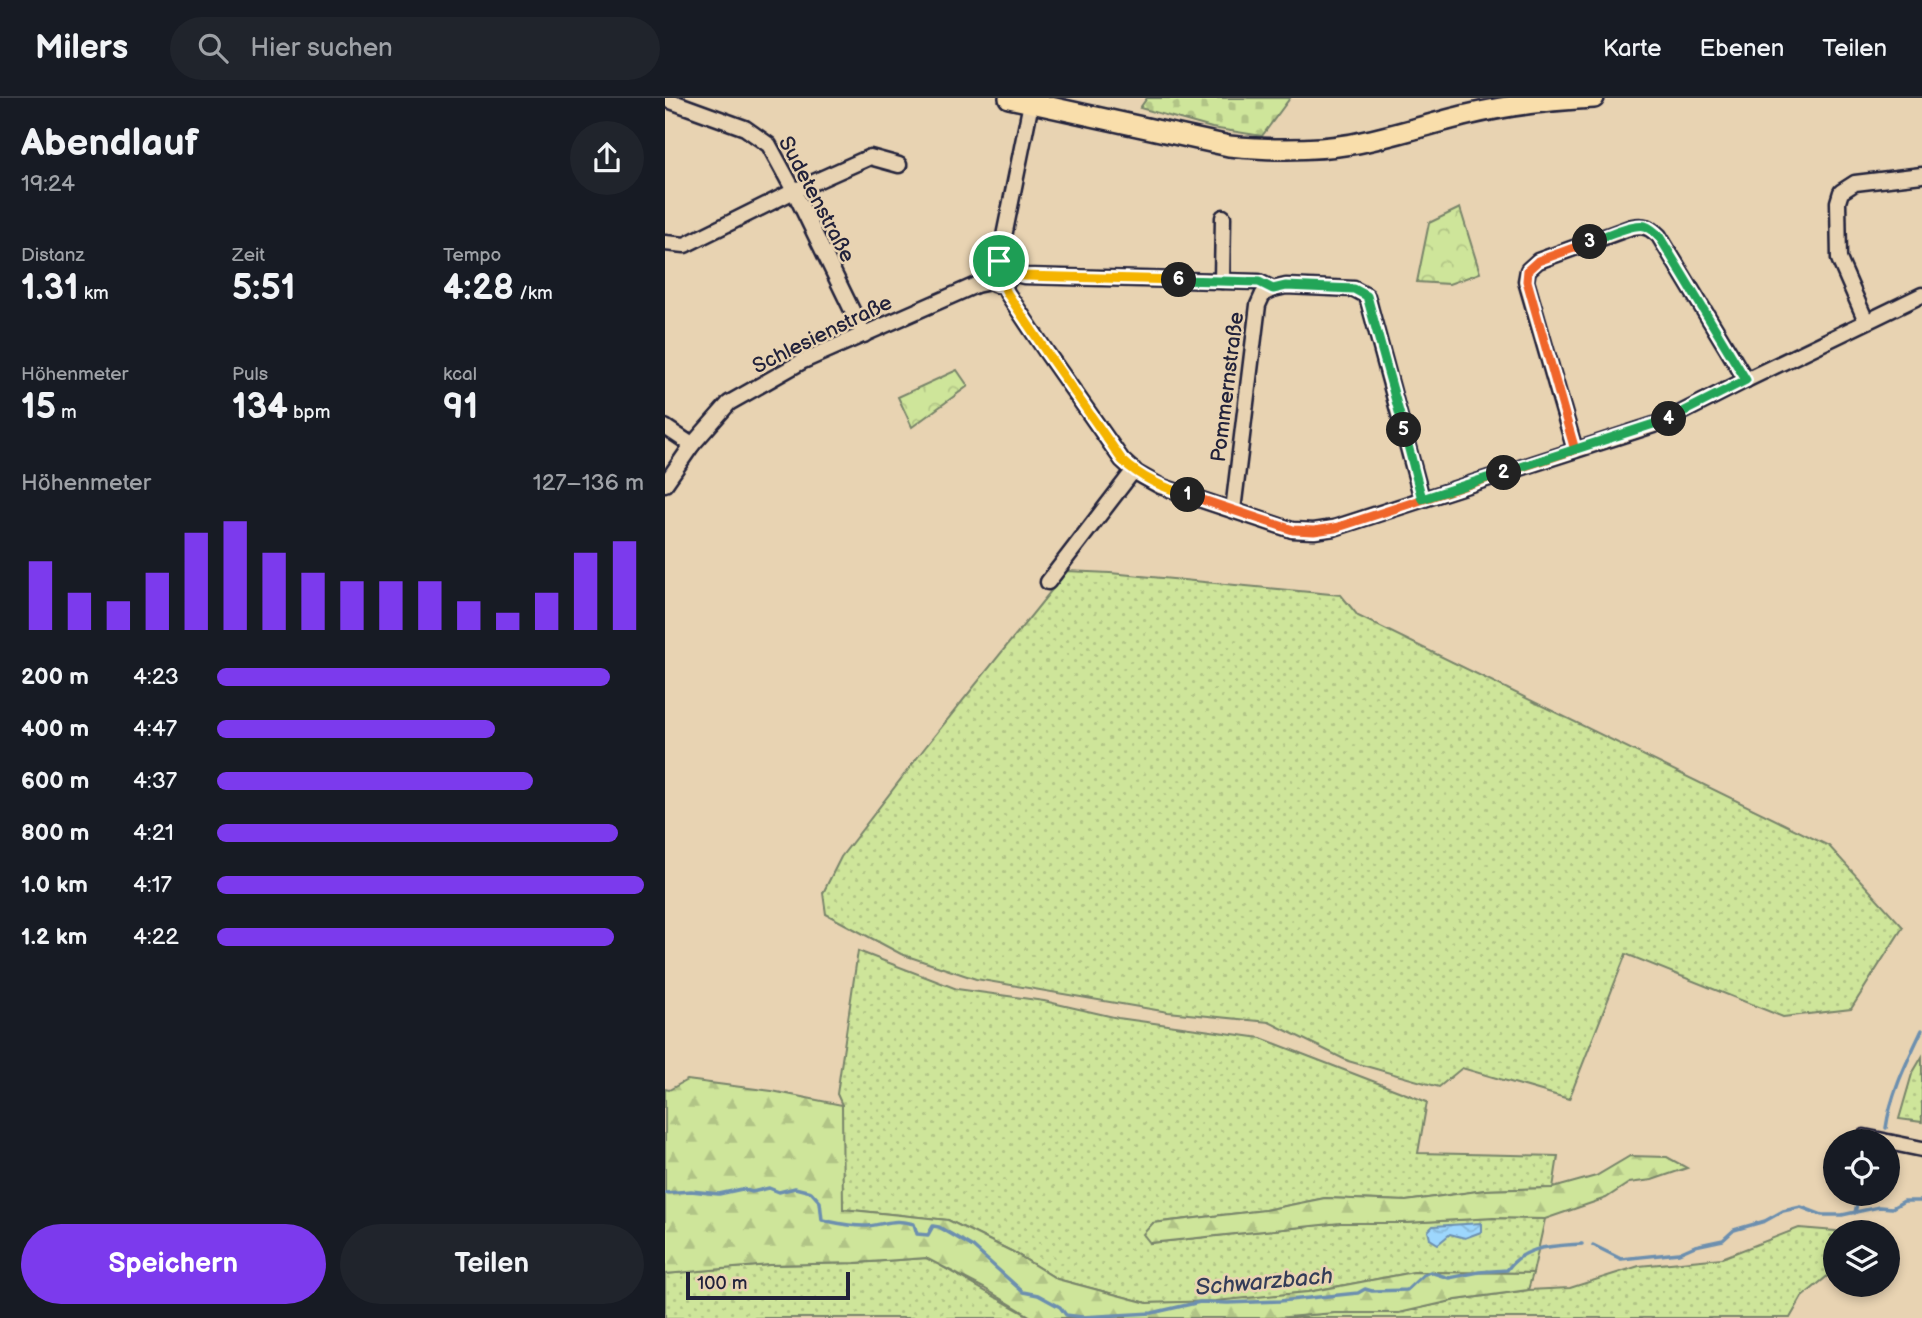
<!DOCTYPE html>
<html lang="de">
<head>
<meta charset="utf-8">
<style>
  :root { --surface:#171b24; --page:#20242c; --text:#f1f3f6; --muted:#9ea1a6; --line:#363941; --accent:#7c3aed }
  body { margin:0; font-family:"Balsamiq Sans",sans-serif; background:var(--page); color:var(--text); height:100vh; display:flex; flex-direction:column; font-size:26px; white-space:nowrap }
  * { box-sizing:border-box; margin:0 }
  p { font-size:23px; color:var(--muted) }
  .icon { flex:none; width:38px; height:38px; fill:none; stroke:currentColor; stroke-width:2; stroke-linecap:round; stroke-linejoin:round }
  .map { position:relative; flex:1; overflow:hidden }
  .details { display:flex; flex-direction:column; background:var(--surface); width:665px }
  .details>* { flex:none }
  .buttons { position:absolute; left:1158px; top:1031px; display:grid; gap:14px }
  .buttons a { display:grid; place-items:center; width:77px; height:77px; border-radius:50%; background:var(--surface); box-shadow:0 4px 10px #0003; font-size:35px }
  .scale { position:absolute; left:21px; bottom:18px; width:164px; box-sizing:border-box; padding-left:7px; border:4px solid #22223b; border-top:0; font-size:19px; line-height:24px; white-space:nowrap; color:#22223b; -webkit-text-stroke:5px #e8d3b2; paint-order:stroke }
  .pin { position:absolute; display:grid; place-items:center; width:60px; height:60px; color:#fff; margin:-30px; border:4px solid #fff; border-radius:50%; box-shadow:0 2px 7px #0007 }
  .km { position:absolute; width:35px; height:35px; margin:-18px; border-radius:50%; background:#222; color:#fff; font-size:19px; line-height:35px; text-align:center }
  .round { display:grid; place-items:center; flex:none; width:74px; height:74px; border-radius:37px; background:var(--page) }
  .headline { display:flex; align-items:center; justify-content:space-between; height:119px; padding:0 21px }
  h1 { font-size:38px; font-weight:700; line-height:52px }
  .metrics { display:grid; grid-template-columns:repeat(3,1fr); gap:10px; height:119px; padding:7px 21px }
  .metrics div { display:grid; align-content:center }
  .metrics b { font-size:35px; font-weight:700 }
  .metrics small { font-size:19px; font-weight:400 }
  .metrics p { font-size:19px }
  .chart { height:196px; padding:14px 21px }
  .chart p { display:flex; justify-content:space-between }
  .chart svg { width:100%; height:126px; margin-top:7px; stroke:var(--accent); stroke-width:6 }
  .action { display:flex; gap:14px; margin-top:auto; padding:14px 21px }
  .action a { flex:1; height:80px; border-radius:42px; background:var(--accent); color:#fff; font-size:28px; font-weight:700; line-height:80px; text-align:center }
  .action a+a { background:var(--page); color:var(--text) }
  ul { padding:0 21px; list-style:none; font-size:23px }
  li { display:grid; grid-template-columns:112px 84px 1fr; align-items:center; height:52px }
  li i { height:18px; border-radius:9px; background:var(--accent) }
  header { display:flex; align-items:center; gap:42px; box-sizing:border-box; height:98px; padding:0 35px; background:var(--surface); border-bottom:2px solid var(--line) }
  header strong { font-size:33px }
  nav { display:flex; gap:38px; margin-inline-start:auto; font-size:24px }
  .search { width:490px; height:63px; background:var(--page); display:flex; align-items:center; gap:18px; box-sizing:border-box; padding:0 24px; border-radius:38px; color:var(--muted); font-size:26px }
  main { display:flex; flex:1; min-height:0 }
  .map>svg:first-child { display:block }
  .grass { fill:url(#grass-dots); stroke:#78846a; stroke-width:2 }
  .forest { fill:url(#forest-firs); stroke:#78846a; stroke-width:2 }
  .cemetery { fill:url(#cemetery-stones); stroke:#78846a; stroke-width:2 }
  .park { fill:url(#park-crowns); stroke:#78846a; stroke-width:2 }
  .water { fill:url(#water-waves); stroke:#6c8faf; stroke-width:2 }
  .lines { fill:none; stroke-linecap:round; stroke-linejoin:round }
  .stream { stroke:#6c8faf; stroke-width:3.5 }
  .minor-casing { stroke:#22223b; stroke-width:19 }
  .major-casing { stroke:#22223b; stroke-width:24 }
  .minor { stroke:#e8d3b2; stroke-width:14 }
  .major { stroke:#f9deab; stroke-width:19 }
  .split-1-casing { stroke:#fff; stroke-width:14 }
  .split-2-casing { stroke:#fff; stroke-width:14 }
  .split-3-casing { stroke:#fff; stroke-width:14 }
  .split-4-casing { stroke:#fff; stroke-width:14 }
  .split-5-casing { stroke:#fff; stroke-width:14 }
  .split-6-casing { stroke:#fff; stroke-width:14 }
  .split-7-casing { stroke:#fff; stroke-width:14 }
  .split-1 { stroke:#f5b400; stroke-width:9 }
  .split-2 { stroke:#f0652b; stroke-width:9 }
  .split-3 { stroke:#f0652b; stroke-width:9 }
  .split-4 { stroke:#22a559; stroke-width:9 }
  .split-5 { stroke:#22a559; stroke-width:9 }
  .split-6 { stroke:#22a559; stroke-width:9 }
  .split-7 { stroke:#f5b400; stroke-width:9 }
  .labels { text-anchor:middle; stroke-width:5; stroke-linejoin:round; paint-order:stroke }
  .street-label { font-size:21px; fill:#22223b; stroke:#e8d3b2 }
  .water-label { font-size:23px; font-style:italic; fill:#343d58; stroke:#e8d3b2 }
</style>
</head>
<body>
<header>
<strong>Milers</strong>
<div class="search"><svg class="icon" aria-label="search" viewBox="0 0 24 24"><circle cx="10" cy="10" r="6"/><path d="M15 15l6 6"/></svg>Hier suchen</div>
<nav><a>Karte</a><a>Ebenen</a><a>Teilen</a></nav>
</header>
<main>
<section class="details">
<div class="headline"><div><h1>Abendlauf</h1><p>19:24</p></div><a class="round"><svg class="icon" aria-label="share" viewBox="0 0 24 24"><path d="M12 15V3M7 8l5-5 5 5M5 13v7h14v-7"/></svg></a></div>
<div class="metrics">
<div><p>Distanz</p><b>1.31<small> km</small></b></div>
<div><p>Zeit</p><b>5:51</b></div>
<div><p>Tempo</p><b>4:28<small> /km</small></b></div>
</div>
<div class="metrics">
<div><p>Höhenmeter</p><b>15<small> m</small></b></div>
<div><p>Puls</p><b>134<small> bpm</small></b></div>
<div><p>kcal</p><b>91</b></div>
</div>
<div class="chart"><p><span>Höhenmeter</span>127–136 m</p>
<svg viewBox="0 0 160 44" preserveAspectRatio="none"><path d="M5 44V20M15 44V31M25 44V34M35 44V24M45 44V10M55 44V6M65 44V17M75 44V24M85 44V27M95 44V27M105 44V27M115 44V34M125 44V38M135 44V31M145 44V17M155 44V13"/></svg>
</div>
<ul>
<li><b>200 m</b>4:23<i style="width:92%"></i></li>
<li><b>400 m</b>4:47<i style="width:65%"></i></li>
<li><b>600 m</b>4:37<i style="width:74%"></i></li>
<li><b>800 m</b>4:21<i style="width:94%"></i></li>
<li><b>1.0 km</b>4:17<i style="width:100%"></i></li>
<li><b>1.2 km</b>4:22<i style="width:93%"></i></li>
</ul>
<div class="action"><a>Speichern</a><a>Teilen</a></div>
</section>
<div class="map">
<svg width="1257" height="1220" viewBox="0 0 1257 1220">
  <defs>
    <pattern id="grass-dots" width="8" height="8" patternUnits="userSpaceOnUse" patternTransform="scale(1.75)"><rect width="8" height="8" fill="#cee59a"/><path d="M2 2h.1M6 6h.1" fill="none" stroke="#b1c486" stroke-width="1.8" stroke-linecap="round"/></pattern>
    <pattern id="forest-firs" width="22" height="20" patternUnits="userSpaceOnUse" patternTransform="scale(1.75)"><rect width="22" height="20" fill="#cee59a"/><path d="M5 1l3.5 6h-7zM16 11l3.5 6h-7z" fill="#b1c486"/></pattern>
    <pattern id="cemetery-stones" width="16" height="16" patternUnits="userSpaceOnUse" patternTransform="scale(1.75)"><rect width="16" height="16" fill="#cee59a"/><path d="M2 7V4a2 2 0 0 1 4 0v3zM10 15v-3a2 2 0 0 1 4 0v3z" fill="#b1c486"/></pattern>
    <pattern id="park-crowns" width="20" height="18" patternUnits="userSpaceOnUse" patternTransform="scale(1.75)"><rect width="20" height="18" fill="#cee59a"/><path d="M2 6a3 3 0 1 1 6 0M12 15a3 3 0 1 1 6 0" fill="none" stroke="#b1c486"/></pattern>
    <pattern id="water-waves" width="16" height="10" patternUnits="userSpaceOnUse" patternTransform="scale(1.75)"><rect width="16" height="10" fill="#9dd7fd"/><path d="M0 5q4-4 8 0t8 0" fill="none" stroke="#87b8da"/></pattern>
  </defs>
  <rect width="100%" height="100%" fill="#e8d3b2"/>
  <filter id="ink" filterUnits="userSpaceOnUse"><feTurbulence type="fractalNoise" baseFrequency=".0143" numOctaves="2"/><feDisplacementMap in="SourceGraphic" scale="14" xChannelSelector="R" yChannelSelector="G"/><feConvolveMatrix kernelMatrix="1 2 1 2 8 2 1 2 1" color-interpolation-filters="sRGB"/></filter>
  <g filter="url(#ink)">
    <!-- grass -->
    <g class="grass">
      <polygon points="402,473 445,475 676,497 693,518 1164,748 1238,829 1186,911 1118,919 961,856 904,1001 797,970 774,989 683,963 604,924 503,914 311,881 236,856 161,816 158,795 176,759 262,647"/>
      <polygon points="193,853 292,891 379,903 453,920 596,940 762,1004 753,1055 893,1058 888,1090 820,1092 741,1103 660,1100 600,1112 488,1125 485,1145 675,1125 740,1125 828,1120 880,1121 868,1175 749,1174 643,1194 550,1204 482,1205 392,1181 348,1154 283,1122 177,1111 177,1007 172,996"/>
      <polygon points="1257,959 1257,1024 1234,1021 1247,976"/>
      <polygon points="1134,1130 1183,1134 1171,1134 1171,1171 1137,1199 1125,1220 610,1220 669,1215 737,1214 791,1202 863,1192 905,1190 974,1168 1057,1160"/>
      <polygon points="262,1160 367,1220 0,1220 0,1176 104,1167 193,1165"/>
    </g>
    <!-- forest -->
    <g class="forest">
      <polygon points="22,982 107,993 177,1007 178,1111 283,1122 348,1154 392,1181 482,1205 550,1203 643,1194 749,1174 868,1175 863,1192 791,1202 734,1215 669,1215 610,1220 368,1220 319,1190 261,1160 190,1165 104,1167 0,1176 0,991 4,992"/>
      <polygon points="965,1058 1002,1059 1022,1070 987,1082 964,1085 941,1100 880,1121 828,1120 740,1125 675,1125 485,1145 478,1136 488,1125 600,1112 660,1100 741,1103 820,1092 888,1090 931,1078"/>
    </g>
    <!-- cemetery -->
    <polygon class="cemetery" points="482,0 625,0 597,38 547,30 475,10"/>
    <!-- park -->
    <g class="park">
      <polygon points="795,110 815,175 784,186 752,184 764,125"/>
      <polygon points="292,272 303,288 247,329 233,299"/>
    </g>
    <!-- water -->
    <polygon class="water" points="816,1125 816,1134 800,1140 785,1136 773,1146 765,1141 763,1133 768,1128"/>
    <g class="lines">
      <!-- stream -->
      <g class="stream">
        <path d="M1221 1030C1226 995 1242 964 1257 932"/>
        <path d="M0 1095 26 1093 54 1096 77 1091 87 1094 104 1090 114 1094 130 1090 146 1094 155 1104 157 1122C172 1125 187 1129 203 1128 221 1126 230 1120 249 1126L252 1136 263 1137 268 1128 274 1129 308 1149 358 1194 373 1197 395 1209 401 1217 417 1219 487 1215 535 1204 563 1205 615 1203 693 1195 700 1191 707 1193 742 1192 758 1177 765 1174 784 1180 814 1174 842 1172C860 1147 888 1148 917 1146"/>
        <polyline points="1190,1115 1194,1096"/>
        <polyline points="928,1147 956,1161 1014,1155 1030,1148 1058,1142 1069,1132 1100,1123 1118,1113 1136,1109 1157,1117 1177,1117 1214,1109 1227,1110 1239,1103 1257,1103"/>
      </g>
      <!-- minor casing -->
      <g class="minor-casing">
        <g id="minor">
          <polyline points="0,1 80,30 104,47 129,93 199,237"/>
          <polyline points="0,145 20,147 129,93 205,59 234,67"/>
          <polyline points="334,163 366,5"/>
          <circle cx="334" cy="175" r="12"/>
          <polyline points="346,175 359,178 594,184 608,191"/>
          <polyline points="557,183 558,119"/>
          <polyline points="338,186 342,195 382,255 457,362 470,374 495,388 627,432 649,433 669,430 998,324 1081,282 1257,197"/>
          <polyline points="1201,223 1174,161 1173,104 1176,94 1190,85 1257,77"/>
          <polyline points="0,329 27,347"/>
          <path d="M910 352 861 183 863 172 873 163 967 129C979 127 985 129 994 138L1081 282"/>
          <polyline points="0,386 27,347 64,305 138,263 311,187 325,184"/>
          <polyline points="568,412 593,207 598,196 608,191 621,188 689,191 702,198 757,401"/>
          <polyline points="383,484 469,372"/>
          <polyline points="1199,1039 1219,1043"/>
          <polyline points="1223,1044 1257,1051"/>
        </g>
      </g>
      <!-- major casing -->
      <g class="major-casing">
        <path id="major" d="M344 0 564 48C605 52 646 53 687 46 726 39 763 26 802 17 844 7 886 2 929 0"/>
      </g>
      <!-- minor -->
      <use href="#minor" class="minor"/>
      <!-- major -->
      <use href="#major" class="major"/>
    </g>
  </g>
  <g class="lines" filter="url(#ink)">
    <!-- split-1 casing -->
    <g class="split-1-casing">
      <path id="split-1" d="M334 163C322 166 320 174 325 184L334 187 338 186 342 195 382 255 457 362C476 380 497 389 523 397"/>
    </g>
    <!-- split-2 casing -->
    <g class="split-2-casing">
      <polyline id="split-2" points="523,397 628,432 649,433 670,430 839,375"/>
    </g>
    <!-- split-3 casing -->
    <g class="split-3-casing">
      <polyline id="split-3" points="839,375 910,352 862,183 863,172 873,163 925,144"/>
    </g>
    <!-- split-4 casing -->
    <g class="split-4-casing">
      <path id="split-4" d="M925 144C938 139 967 125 980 128 986 130 990 134 994 138L1081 282 1004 321"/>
    </g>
    <!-- split-5 casing -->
    <g class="split-5-casing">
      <polyline id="split-5" points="739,332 757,401 1004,321"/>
    </g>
    <!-- split-6 casing -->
    <g class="split-6-casing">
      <polyline id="split-6" points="514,182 594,184 608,191 621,188 689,191 702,198 739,332"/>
    </g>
    <!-- split-7 casing -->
    <g class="split-7-casing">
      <polyline id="split-7" points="334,163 342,166 346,175 359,178 514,182"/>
    </g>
    <!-- split-1 -->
    <use href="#split-1" class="split-1"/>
    <!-- split-2 -->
    <use href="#split-2" class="split-2"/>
    <!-- split-3 -->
    <use href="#split-3" class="split-3"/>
    <!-- split-4 -->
    <use href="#split-4" class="split-4"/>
    <!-- split-5 -->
    <use href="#split-5" class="split-5"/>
    <!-- split-6 -->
    <use href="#split-6" class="split-6"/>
    <!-- split-7 -->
    <use href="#split-7" class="split-7"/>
  </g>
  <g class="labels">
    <!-- street labels -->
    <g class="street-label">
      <text transform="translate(152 101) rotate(62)" y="7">Sudetenstraße</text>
      <text transform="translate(157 236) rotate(-26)" y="7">Schlesienstraße</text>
      <text transform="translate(562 289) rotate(-83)" y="7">Pommernstraße</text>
    </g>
    <!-- water labels -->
    <g class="water-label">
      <text transform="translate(599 1183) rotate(-5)" y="8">Schwarzbach</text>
    </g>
  </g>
</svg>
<div class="buttons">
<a><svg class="icon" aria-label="locate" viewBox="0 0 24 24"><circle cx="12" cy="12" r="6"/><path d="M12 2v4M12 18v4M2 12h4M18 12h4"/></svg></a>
<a><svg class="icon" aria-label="layers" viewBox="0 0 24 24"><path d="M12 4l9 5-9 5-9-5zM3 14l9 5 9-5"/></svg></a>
</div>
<div class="scale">100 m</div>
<div class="pin" style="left:334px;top:163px;background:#1e9e55"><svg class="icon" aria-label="arrive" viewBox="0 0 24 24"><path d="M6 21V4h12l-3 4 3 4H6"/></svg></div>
<b class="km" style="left:523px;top:397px">1</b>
<b class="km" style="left:839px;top:375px">2</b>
<b class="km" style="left:925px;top:144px">3</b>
<b class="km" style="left:1004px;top:321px">4</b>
<b class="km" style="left:739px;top:332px">5</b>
<b class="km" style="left:514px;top:182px">6</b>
</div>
</main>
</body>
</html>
